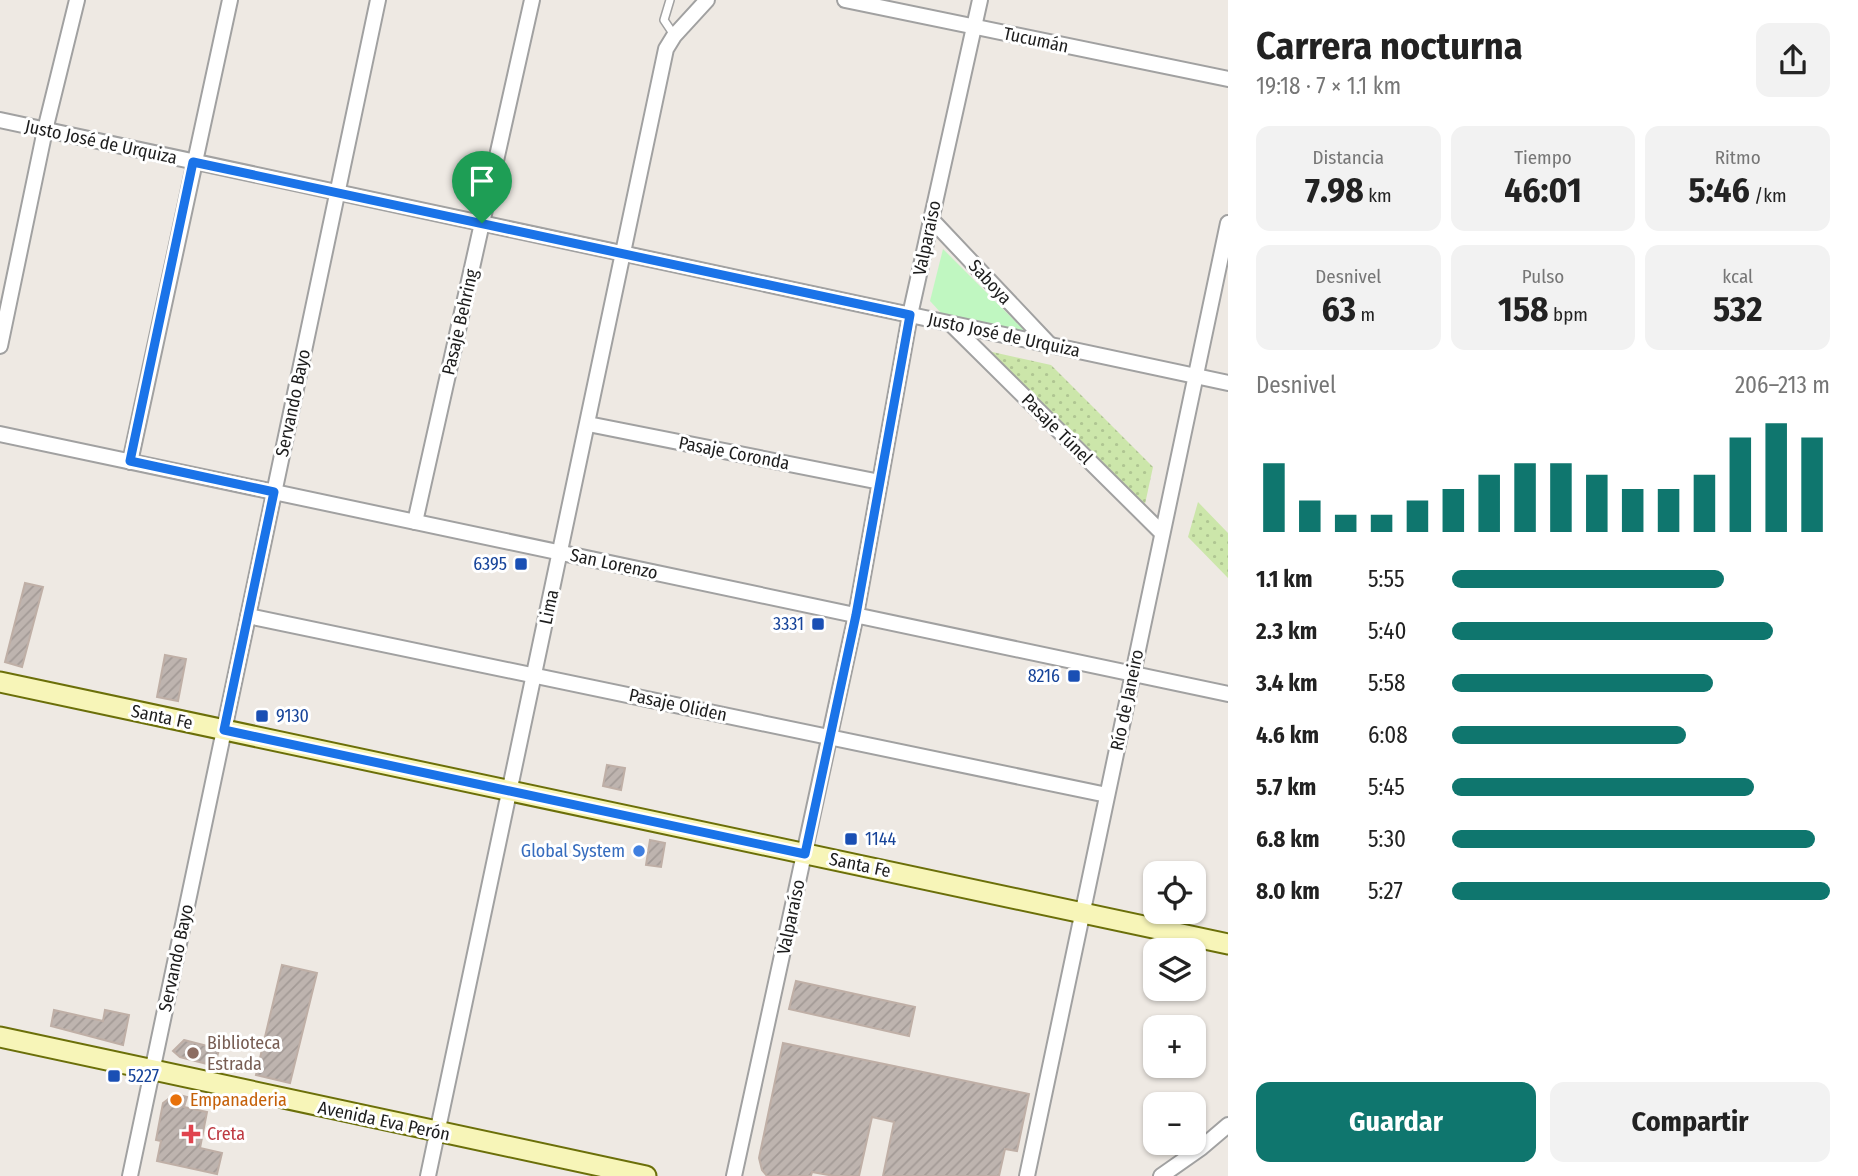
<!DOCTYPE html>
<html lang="es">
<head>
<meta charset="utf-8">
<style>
  :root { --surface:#fff; --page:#f2f2f2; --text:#222; --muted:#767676; --accent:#0f766e }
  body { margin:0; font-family:"Fira Sans Condensed",sans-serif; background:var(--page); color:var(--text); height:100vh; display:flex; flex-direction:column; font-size:26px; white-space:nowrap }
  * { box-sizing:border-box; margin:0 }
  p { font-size:23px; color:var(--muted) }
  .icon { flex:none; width:38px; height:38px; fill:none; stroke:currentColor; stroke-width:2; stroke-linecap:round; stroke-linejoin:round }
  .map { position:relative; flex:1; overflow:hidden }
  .details { display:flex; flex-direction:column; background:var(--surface); width:630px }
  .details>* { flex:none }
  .controls { position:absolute; left:1143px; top:861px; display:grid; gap:14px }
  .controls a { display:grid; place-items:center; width:63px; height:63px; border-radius:14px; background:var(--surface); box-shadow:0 2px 5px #0004; font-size:35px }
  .pin { position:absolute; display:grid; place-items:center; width:60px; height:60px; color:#fff; margin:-72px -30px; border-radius:50% 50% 50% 0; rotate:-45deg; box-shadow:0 0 7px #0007 }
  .pin .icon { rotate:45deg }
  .round { display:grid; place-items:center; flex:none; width:74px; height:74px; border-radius:14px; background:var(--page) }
  .overview { display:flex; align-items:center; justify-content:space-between; height:119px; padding:0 28px }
  h1 { font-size:38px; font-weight:700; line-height:52px }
  .stats { display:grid; grid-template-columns:repeat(3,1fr); gap:10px; height:119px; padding:7px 28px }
  .stats div { display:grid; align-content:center; border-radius:14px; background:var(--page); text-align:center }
  .stats b { font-size:35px; font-weight:700 }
  .stats small { font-size:19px; font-weight:400 }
  .stats p { font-size:19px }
  .chart { height:196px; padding:14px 28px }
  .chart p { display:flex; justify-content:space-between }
  .chart svg { width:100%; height:126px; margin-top:7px; stroke:var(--accent); stroke-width:6 }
  .button { display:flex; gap:14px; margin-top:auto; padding:14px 28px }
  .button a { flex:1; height:80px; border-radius:14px; background:var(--accent); color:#fff; font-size:28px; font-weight:700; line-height:80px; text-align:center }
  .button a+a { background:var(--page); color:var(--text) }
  ul { padding:0 28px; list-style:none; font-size:23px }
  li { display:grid; grid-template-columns:112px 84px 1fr; align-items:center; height:52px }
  li i { height:18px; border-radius:9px; background:var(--accent) }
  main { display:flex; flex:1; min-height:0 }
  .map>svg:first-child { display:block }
  .grass { fill:url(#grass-dots) }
  .park { fill:#c0f7c1 }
  .building { fill:url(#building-hatch); stroke:#bfafa6; stroke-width:2 }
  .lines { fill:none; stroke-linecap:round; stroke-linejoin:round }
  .service-casing { stroke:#a1a1a1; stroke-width:10 }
  .minor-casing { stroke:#a1a1a1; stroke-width:18 }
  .secondary-casing { stroke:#6b6f09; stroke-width:23 }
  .service { stroke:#fff; stroke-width:7 }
  .minor { stroke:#fff; stroke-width:14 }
  .secondary { stroke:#f7f5b8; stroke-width:19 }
  .route-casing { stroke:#fff; stroke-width:14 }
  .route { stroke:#1a73e8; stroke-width:9 }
  .transit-dot { fill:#1a4fb4; stroke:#fff; stroke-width:2.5 }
  .shop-dot { fill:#3f7fe0; stroke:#fff; stroke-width:2.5 }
  .education-dot { fill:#8d6e63; stroke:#fff; stroke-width:2.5 }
  .food-dot { fill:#e8710a; stroke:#fff; stroke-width:2.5 }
  .health-dot { fill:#e0444e; stroke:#fff; stroke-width:2.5 }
  .labels { text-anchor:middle; stroke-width:6; stroke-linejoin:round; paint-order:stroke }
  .street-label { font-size:18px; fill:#1d1d1d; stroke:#fff }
  .transit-label { font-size:18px; fill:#164399; stroke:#fff; text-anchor:end }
  .shop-label { font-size:18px; fill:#366cbe; stroke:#fff; text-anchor:end }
  .education-label { font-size:18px; fill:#785e54; stroke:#fff; text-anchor:start }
  .food-label { font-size:18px; fill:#c56008; stroke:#fff; text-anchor:start }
  .health-label { font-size:18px; fill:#be3a42; stroke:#fff; text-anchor:start }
</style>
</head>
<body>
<main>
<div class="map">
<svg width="1228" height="1176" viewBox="0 0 1228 1176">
  <defs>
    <pattern id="grass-dots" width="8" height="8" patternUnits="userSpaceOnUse" patternTransform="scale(1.75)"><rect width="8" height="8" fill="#cce6aa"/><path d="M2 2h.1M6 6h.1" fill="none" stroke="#afc592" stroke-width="1.8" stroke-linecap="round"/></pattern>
    <pattern id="building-hatch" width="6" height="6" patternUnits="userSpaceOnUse" patternTransform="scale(1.75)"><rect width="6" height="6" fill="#beb4af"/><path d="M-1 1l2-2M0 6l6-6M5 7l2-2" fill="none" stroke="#a39a96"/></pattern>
  </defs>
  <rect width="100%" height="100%" fill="#eee9e3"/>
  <!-- grass -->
  <g class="grass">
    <polygon points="988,351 1051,365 1153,467 1145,504"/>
    <polygon points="1198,502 1228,533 1228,578 1188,537"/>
  </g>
  <!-- park -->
  <polygon class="park" points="943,249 1029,335 942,314 930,301"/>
  <!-- building -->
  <g class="building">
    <polygon points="25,583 43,587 22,667 5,662"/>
    <polygon points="165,655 186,659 178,701 157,697"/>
    <polygon points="607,765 625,768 621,790 603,786"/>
    <polygon points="650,840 665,843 661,867 646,865"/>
    <polygon points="282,965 317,973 290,1083 256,1075"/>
    <polygon points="796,981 915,1007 909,1036 789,1009"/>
    <polygon points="54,1010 103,1021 105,1010 129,1015 123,1045 51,1026"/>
    <polygon points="184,1040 219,1049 215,1066 180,1057 173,1051"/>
    <polygon points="783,1043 1029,1094 1017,1151 1005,1149 999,1176 883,1176 894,1122 872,1117 859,1176 834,1176 812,1172 811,1176 767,1176 762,1170 759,1158"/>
    <polygon points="175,1094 187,1097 184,1107 207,1112 200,1148 222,1153 217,1174 157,1161 161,1141 156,1140 163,1103"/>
  </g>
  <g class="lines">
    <!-- service casing -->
    <g class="service-casing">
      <polyline id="service" points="670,0 664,20 674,35"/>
    </g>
    <!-- minor casing -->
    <g class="minor-casing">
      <g id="minor">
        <polyline points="845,0 1228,79"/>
        <polyline points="0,120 1228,383"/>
        <polyline points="931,219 1050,345"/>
        <polyline points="952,325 1162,533"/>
        <polyline points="0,346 45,130 77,0"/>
        <polyline points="588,424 880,482"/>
        <polyline points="0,434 1228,694"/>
        <polyline points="130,462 230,0"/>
        <polyline points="415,522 532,0"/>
        <polyline points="248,616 1107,795"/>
        <polyline points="130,1176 378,0"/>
        <polyline points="428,1176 666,49 674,36 707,0"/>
        <polyline points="734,1176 856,615 910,315 980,0"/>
        <polyline points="1027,1176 1228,223"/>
        <polyline points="1161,1176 1201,1148 1228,1125"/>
      </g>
    </g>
    <!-- secondary casing -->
    <g class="secondary-casing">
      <g id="secondary">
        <polyline points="0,682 1228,944"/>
        <polyline points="0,1037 646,1176"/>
      </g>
    </g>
    <!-- service -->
    <use href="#service" class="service"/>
    <!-- minor -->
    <use href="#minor" class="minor"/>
    <!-- secondary -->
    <use href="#secondary" class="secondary"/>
  </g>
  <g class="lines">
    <!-- route casing -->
    <g class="route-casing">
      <polygon id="route" points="193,162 910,315 856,615 805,854 224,730 274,492 130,461"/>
    </g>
    <!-- route -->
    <use href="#route" class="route"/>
  </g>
  <!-- markers -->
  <g class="transit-dot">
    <rect x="514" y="557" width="14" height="14" rx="3.5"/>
    <rect x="811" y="617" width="14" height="14" rx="3.5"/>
    <rect x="1067" y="669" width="14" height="14" rx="3.5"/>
    <rect x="255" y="709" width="14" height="14" rx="3.5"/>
    <rect x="844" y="832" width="14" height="14" rx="3.5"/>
    <rect x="107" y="1069" width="14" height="14" rx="3.5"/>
  </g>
  <circle class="shop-dot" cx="639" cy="851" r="7"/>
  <circle class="education-dot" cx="193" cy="1053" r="7"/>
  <circle class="food-dot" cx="176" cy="1100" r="7"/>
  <path class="health-dot" d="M187.5 1123.5h7v7h7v7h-7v7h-7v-7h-7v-7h7z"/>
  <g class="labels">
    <!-- street labels -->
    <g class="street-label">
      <text transform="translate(1036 40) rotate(12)" y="6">Tucumán</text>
      <text transform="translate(101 142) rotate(12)" y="6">Justo José de Urquiza</text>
      <text transform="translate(927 238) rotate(-78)" y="6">Valparaíso</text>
      <text transform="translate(990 282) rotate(47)" y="6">Saboya</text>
      <text transform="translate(460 322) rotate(-77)" y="6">Pasaje Behring</text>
      <text transform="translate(1004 335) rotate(12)" y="6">Justo José de Urquiza</text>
      <text transform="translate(293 403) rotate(-78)" y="6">Servando Bayo</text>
      <text transform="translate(1057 429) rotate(45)" y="6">Pasaje Túnel</text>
      <text transform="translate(734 453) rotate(11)" y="6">Pasaje Coronda</text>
      <text transform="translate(614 564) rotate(12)" y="6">San Lorenzo</text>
      <text transform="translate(549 607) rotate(-78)" y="6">Lima</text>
      <text transform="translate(1127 700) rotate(-78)" y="6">Río de Janeiro</text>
      <text transform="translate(678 705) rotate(12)" y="6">Pasaje Oliden</text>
      <text transform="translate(162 717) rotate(12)" y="6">Santa Fe</text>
      <text transform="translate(860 865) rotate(12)" y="6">Santa Fe</text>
      <text transform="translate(791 917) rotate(-78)" y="6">Valparaíso</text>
      <text transform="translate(176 958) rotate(-78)" y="6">Servando Bayo</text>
      <text transform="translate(384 1121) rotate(12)" y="6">Avenida Eva Perón</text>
    </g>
    <!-- transit labels -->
    <g class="transit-label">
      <text x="507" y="570">6395</text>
      <text x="804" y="630">3331</text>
      <text x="1060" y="682">8216</text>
      <text x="276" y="722" text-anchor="start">9130</text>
      <text x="865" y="845" text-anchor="start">1144</text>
      <text x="128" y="1082" text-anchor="start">5227</text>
    </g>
    <!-- shop labels -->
    <g class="shop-label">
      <text x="625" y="857">Global System</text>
    </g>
    <!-- education labels -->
    <g class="education-label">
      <text x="207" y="1049">Biblioteca<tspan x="207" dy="21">Estrada</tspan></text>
    </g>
    <!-- food labels -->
    <g class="food-label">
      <text x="190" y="1106">Empanaderia</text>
    </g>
    <!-- health labels -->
    <g class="health-label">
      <text x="207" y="1140">Creta</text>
    </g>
  </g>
</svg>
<div class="controls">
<a><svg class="icon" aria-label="locate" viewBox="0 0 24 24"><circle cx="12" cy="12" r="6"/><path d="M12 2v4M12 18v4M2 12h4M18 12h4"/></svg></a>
<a><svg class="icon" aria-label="layers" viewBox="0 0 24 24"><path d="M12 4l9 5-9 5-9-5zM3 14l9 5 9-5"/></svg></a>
<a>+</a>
<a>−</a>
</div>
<div class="pin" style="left:482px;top:223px;background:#1e9e55"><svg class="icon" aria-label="arrive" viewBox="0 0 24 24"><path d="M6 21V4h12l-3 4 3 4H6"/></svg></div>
</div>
<section class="details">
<div class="overview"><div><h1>Carrera nocturna</h1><p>19:18 · 7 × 1.1 km</p></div><a class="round"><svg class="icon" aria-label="share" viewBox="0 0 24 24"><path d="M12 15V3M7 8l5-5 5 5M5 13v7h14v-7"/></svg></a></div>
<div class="stats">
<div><p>Distancia</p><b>7.98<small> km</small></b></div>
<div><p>Tiempo</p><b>46:01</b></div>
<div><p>Ritmo</p><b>5:46<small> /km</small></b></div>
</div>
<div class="stats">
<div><p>Desnivel</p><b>63<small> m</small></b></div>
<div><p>Pulso</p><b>158<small> bpm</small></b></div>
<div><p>kcal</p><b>532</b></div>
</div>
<div class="chart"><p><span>Desnivel</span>206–213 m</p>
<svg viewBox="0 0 160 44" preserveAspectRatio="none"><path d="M5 44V20M15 44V33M25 44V38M35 44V38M45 44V33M55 44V29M65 44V24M75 44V20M85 44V20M95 44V24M105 44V29M115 44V29M125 44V24M135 44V11M145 44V6M155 44V11"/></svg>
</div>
<ul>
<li><b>1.1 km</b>5:55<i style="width:72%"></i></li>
<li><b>2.3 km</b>5:40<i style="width:85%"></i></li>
<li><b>3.4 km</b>5:58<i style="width:69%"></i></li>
<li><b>4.6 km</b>6:08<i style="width:62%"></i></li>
<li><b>5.7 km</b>5:45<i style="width:80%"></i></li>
<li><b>6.8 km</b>5:30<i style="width:96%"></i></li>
<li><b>8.0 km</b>5:27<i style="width:100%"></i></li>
</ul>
<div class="button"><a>Guardar</a><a>Compartir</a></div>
</section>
</main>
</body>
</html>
